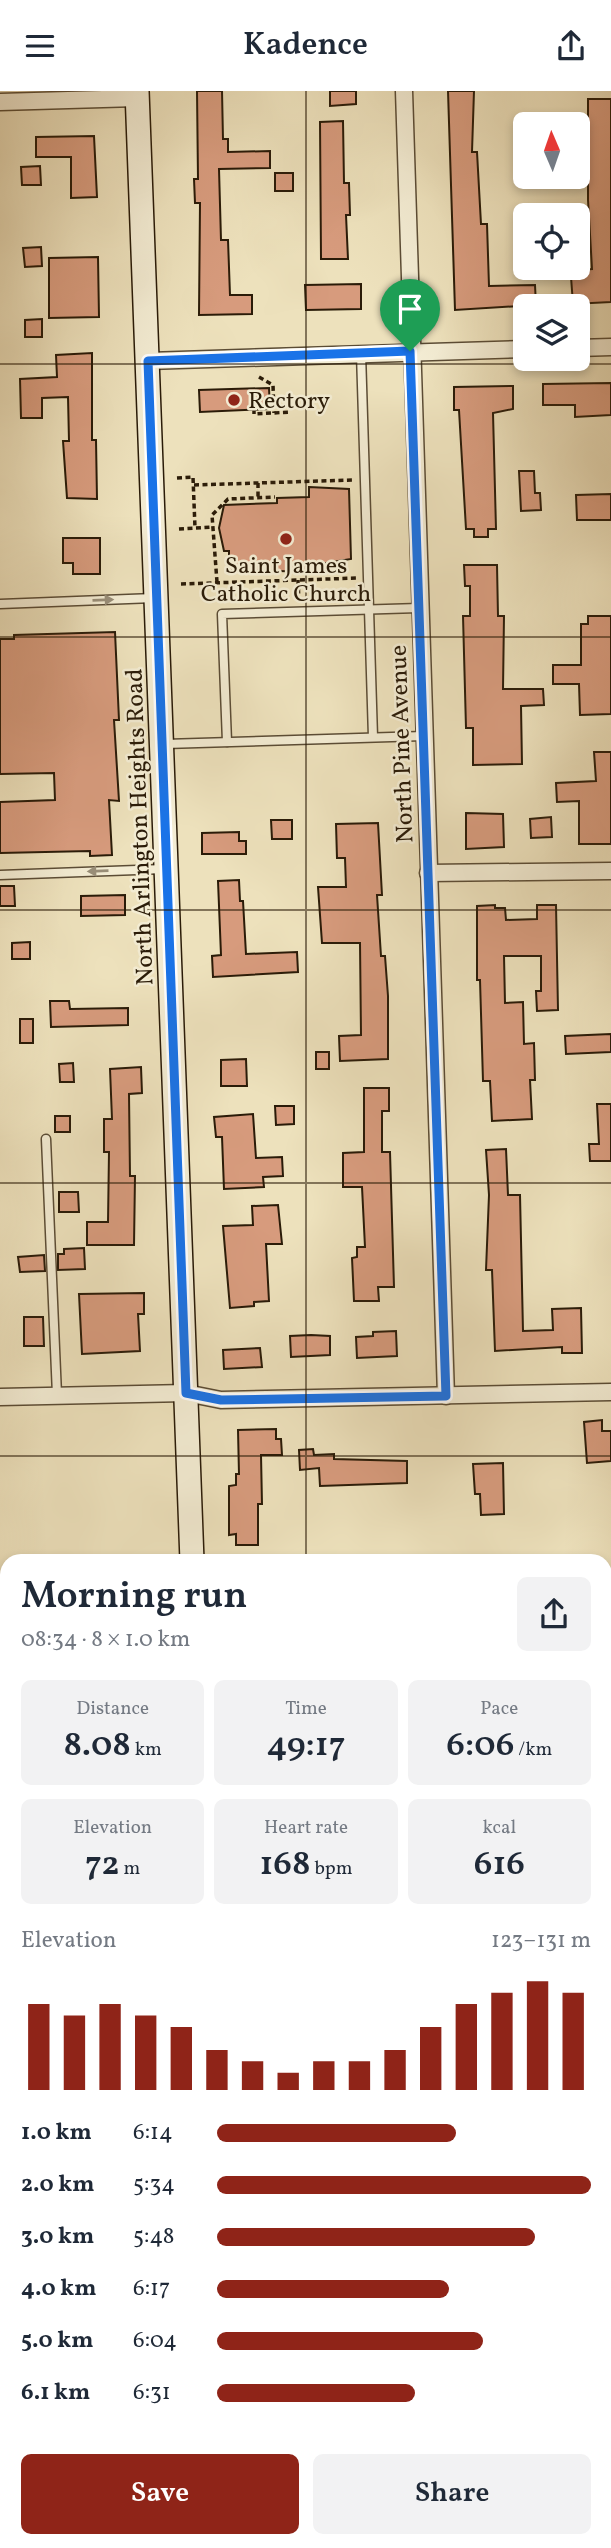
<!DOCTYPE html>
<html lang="en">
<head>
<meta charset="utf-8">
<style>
  :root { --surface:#fff; --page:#f2f2f3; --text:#1f2937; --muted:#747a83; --accent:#8f2418 }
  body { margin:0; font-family:Vollkorn,serif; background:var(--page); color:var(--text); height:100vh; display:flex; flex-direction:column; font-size:26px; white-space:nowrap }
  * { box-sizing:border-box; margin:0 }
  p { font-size:23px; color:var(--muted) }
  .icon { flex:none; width:38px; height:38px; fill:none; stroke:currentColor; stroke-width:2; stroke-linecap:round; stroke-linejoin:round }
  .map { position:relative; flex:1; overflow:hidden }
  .drawer { position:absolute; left:0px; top:1463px; width:612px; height:994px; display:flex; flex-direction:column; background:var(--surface); border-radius:21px 21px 0 0; box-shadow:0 4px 10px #0003 }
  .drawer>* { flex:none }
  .needle { width:46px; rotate:358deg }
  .fabs { position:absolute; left:513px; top:21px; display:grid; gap:14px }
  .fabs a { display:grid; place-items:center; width:77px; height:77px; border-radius:10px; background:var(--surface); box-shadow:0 4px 10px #0003; font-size:35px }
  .pin { position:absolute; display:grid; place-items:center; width:60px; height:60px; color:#fff; margin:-72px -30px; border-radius:50% 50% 50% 0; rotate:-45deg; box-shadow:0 0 7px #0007 }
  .pin .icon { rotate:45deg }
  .round { display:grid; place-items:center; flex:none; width:74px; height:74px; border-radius:10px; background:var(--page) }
  .summary { display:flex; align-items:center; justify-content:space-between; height:119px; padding:0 21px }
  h1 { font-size:38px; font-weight:600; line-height:52px }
  .stats { display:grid; grid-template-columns:repeat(3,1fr); gap:10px; height:119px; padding:7px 21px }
  .stats div { display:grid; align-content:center; border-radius:10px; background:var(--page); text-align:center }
  .stats b { font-size:35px; font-weight:600 }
  .stats small { font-size:19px; font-weight:400 }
  .stats p { font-size:19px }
  .chart { height:196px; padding:14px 21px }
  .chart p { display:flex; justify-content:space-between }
  .chart svg { width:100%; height:126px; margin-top:7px; stroke:var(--accent); stroke-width:6 }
  .cta { display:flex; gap:14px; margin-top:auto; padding:14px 21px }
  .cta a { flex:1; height:80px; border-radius:10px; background:var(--accent); color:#fff; font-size:28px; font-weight:600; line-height:80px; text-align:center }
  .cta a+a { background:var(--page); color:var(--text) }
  ul { padding:0 21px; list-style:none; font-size:23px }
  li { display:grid; grid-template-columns:112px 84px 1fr; align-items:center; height:52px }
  li i { height:18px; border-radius:9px; background:var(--accent) }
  header { display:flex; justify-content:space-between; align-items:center; height:91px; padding:0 21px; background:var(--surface); font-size:32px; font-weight:600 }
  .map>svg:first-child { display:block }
  .green { fill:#bec18c; stroke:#746e4a; stroke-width:2 }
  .building { fill:#d79b7d; stroke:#2a1b08; stroke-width:2 }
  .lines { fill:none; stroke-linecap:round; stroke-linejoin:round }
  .service-casing { stroke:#5b4c35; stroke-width:11 }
  .minor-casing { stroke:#5b4c35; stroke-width:19 }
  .tertiary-casing { stroke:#5b4c35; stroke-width:23 }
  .secondary-casing { stroke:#2a1b08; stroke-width:26 }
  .path { stroke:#2a1b08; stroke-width:3.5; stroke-dasharray:5 3.5; stroke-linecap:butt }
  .service { stroke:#f3ecd3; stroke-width:8 }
  .minor { stroke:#f3ecd3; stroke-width:16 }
  .tertiary { stroke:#f3ecd3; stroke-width:19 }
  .secondary { stroke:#f3ecd3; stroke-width:23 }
  .oneway { fill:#998e78 }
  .route-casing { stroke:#fff; stroke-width:14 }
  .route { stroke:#1a73e8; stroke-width:9 }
  .grid { fill:none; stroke:#2a1b08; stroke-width:2; stroke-opacity:0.55 }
  .poi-dot { fill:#8f2418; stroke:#f3ecd3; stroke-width:2.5 }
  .labels { text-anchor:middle; stroke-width:5; stroke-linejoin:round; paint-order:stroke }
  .poi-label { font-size:24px; fill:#2a1b08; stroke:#f3ecd3; text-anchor:start }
  .street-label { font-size:24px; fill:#2a1b08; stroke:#f3ecd3 }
</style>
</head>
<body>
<header><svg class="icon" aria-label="menu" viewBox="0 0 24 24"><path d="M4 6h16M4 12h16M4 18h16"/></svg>Kadence<svg class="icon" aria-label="share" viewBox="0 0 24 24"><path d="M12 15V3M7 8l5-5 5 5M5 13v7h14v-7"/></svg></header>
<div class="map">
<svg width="611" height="2457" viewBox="0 0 611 2457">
  <rect width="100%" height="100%" fill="#ede1bc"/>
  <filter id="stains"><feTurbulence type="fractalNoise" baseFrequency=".00286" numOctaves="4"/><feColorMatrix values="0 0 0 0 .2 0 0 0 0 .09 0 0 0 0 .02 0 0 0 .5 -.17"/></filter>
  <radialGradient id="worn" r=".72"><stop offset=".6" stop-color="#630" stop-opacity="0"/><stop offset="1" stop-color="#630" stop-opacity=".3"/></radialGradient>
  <!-- green -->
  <polygon class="green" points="0,2370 7,2370 7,2450 200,2450 200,2457 0,2457"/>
  <!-- building -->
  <g class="building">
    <polygon points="197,0 222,0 223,48 228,48 228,61 270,60 270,77 219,78 221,149 228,149 230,204 252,204 252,223 199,224 200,112 195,112 194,88 198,88"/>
    <polygon points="330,0 356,0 356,13 330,15"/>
    <polygon points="448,0 474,0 472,61 477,61 481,133 487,133 489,195 535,194 536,214 455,219"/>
    <polygon points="588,8 611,8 611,211 573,213 571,186 579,185 579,179 592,178 588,109"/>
    <polygon points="343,30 344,92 349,92 350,124 346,124 348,168 321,168 320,31"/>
    <polygon points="94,45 97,106 71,107 71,66 36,66 36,46"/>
    <polygon points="40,75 41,94 22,94 21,76"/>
    <rect x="275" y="82" width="18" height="18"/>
    <polygon points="41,156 42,175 25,176 23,157"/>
    <polygon points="98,166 99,226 49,227 49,167"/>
    <polygon points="361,193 361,218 306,219 305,194"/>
    <polygon points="42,228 42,246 25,246 25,229"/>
    <polygon points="92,262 92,349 96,349 97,408 67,407 63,350 69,350 68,306 42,307 42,327 21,327 20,288 57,286 56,264"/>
    <polygon points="611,292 611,324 575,326 575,314 543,314 543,293"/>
    <polygon points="513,295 513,318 493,322 496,438 488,438 488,446 474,446 474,438 466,438 459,319 454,319 454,296"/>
    <polygon points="269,297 270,318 200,321 199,299"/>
    <polygon points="519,380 534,380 535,402 540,402 541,419 521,420"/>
    <polygon points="309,396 349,398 351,468 319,473 319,481 229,479 229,460 224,460 219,437 224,414 277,412 277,407 309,406"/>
    <polygon points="611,403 611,429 577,429 576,404"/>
    <polygon points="63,447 100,447 100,483 73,483 73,472 63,472"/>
    <polygon points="464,474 497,474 498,525 504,525 503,598 543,598 544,614 521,615 522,673 473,674 473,637 466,637 463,525 470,525 470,495 465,495"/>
    <polygon points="588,525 611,525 611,623 580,624 579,593 553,593 553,574 581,574 581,533 588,533"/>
    <polygon points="115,541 119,629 114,629 119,710 109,709 112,764 90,765 90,760 0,762 0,711 55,709 54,682 0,683 0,548 14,548 14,544"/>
    <polygon points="594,661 611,661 611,753 579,753 579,710 557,711 556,692 596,690"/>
    <polygon points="466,722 503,723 504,756 466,758"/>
    <polygon points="551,726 552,746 531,747 530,728"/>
    <polygon points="271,729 292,729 292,748 272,748"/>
    <polygon points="378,732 382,804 377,804 381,865 385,865 388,905 388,968 340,970 339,945 361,944 360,852 322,852 318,796 346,796 345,767 337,767 336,733"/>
    <polygon points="239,741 239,750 246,750 246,763 202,763 202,742"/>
    <polygon points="239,789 240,810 243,810 246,863 297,861 298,881 213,886 212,865 221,864 218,790"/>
    <polygon points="0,795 14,795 15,815 0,815"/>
    <polygon points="125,804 125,824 81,825 81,805"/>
    <polygon points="495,814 495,817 505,817 506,829 537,828 537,814 556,814 558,919 537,920 536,900 541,900 541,865 504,865 505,912 523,911 524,953 534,952 535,989 530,989 532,1028 492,1030 490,990 483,990 480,889 477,889 477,815"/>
    <polygon points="30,851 30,868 12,868 12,852"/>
    <polygon points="50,910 69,910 70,918 128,917 128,934 51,936"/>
    <rect x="20" y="928" width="13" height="24"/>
    <polygon points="611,943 611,961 566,963 565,945"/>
    <rect x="316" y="961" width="13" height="17"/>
    <polygon points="246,968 247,995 221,995 221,969"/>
    <polygon points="73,972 74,991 60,991 59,973"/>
    <polygon points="141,976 142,1002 129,1003 130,1085 135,1085 134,1154 87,1154 87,1131 108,1131 109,1061 104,1061 104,1028 112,1028 110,978"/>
    <polygon points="364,997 389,997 389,1020 382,1020 382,1061 390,1061 394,1196 378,1196 379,1210 354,1210 352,1167 357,1166 357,1156 365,1156 362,1096 343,1096 343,1062 364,1061"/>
    <polygon points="597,1013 611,1013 611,1070 590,1070 589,1053 599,1053"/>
    <polygon points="275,1015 294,1015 294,1033 276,1034"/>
    <polygon points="253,1023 256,1067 282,1066 283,1085 263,1086 264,1096 224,1098 222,1046 216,1046 214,1026"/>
    <rect x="55" y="1025" width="15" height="16"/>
    <polygon points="506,1058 508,1104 520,1104 523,1240 553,1239 552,1218 581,1217 582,1262 562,1262 562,1256 495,1260 492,1179 486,1179 489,1104 486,1059"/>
    <polygon points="59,1101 78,1101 79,1121 59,1121"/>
    <polygon points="278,1114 282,1153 266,1153 269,1210 254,1211 254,1215 230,1217 223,1135 253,1134 252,1115"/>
    <polygon points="84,1157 85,1178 58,1179 58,1163 64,1163 64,1158"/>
    <polygon points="44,1164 45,1180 20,1181 18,1166"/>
    <polygon points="144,1202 144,1223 138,1223 140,1260 82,1263 79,1203"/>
    <polygon points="24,1226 43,1226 44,1255 24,1255"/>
    <polygon points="396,1240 397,1265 357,1267 356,1246 373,1245 373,1241"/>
    <polygon points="311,1244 330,1245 330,1264 291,1266 290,1245"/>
    <polygon points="260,1257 262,1276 224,1278 223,1259"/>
    <polygon points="602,1329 602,1340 611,1340 611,1370 587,1372 584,1331"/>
    <polygon points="276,1338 276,1348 281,1348 282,1364 261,1364 262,1413 258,1413 258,1454 236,1454 236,1443 229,1444 229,1395 236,1394 236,1383 239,1383 238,1339"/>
    <polygon points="313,1358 314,1364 334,1363 334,1368 407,1370 407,1392 320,1395 319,1377 300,1379 299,1359"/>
    <polygon points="503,1372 504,1423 481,1424 480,1403 475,1403 473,1373"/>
  </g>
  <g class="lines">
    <!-- service casing -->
    <g class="service-casing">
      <g id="service">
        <polyline points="361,262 373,646"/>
        <polyline points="0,513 154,507"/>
        <polyline points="227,651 222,523 419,517"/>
        <polyline points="165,653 424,645"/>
        <polyline points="0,784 164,778"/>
        <polyline points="46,1048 57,1304"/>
        <polyline points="0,2354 7,2354"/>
      </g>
    </g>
    <!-- minor casing -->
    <g class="minor-casing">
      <g id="minor">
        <polyline points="404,0 446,1305"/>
        <polyline points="0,11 137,7"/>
        <polyline points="578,257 611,256"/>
        <polyline points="148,270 525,258"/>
        <polyline points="428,782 611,780"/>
        <polyline points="0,1306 186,1302 221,1309 611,1301"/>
        <polyline points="606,2081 611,2081"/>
        <polyline points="0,2100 7,2099"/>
        <polyline points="606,2343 611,2343"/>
        <polyline points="486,2450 487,2457"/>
      </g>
    </g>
    <!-- tertiary casing -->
    <g class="tertiary-casing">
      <g id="tertiary">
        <polyline points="606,1821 611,1821"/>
        <polyline points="0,1837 7,1837"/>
      </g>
    </g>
    <!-- secondary casing -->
    <g class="secondary-casing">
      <g id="secondary">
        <polyline points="137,0 192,1470"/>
        <polyline points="225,2450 225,2457"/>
      </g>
    </g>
    <!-- path -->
    <g class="path">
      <polyline points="259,286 273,294 274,322"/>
      <polyline points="254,318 254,323 291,321"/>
      <polyline points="177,387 193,386 195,437"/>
      <polyline points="258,392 258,407"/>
      <polyline points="194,394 352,389"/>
      <polyline points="179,438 212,436"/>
      <polyline points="298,489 299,511"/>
      <polyline points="217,491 212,424 228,408 275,406"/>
      <polyline points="181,493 358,487"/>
      <polyline points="0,2386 7,2385"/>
      <polyline points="90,2450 90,2457"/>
    </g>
    <!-- service -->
    <use href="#service" class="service"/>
    <!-- minor -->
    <use href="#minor" class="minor"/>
    <!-- tertiary -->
    <use href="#tertiary" class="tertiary"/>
    <!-- secondary -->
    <use href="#secondary" class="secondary"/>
  </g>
  <!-- one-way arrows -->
  <defs><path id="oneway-solid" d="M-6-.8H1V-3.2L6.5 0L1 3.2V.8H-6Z" transform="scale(1.75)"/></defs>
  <g class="oneway">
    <use href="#oneway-solid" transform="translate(103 509) rotate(-2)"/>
    <use href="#oneway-solid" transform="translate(98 780) rotate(178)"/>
  </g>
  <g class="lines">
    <!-- route casing -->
    <g class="route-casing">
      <polygon id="route" points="410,260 446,1305 221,1309 186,1302 148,270"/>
    </g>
    <!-- route -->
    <use href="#route" class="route"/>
  </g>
  <!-- grid -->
  <path class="grid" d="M306 0V1470M0 273H611M0 546H611M0 819H611M0 1092H611M0 1365H611M0 1638H7M606 1638H611M0 1911H7M606 1911H611M0 2184H7M606 2184H611M306 2450V2457"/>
  <!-- markers -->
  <g class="poi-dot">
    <circle cx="234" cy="309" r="7"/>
    <circle cx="286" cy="448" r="7"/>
  </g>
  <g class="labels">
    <!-- poi labels -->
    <g class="poi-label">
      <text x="248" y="317">Rectory</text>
      <text x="286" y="482" text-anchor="middle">Saint James<tspan x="286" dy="28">Catholic Church</tspan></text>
    </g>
    <!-- street labels -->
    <g class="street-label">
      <text transform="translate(401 653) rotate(-92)" y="8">North Pine Avenue</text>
      <text transform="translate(139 736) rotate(-92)" y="8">North Arlington Heights Road</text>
    </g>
  </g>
  <rect width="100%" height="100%" filter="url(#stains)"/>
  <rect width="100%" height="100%" fill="url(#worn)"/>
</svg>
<div class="fabs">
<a><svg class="needle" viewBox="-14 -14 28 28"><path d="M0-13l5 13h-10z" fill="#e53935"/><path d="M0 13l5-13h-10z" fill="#747a83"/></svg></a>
<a><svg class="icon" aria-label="locate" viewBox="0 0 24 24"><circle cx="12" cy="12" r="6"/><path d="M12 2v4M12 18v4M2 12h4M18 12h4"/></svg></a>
<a><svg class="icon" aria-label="layers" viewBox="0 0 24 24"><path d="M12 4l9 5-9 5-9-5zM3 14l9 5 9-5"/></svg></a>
</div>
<div class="pin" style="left:410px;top:260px;background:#1e9e55"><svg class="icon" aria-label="arrive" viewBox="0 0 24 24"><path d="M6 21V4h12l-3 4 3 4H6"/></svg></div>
<section class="drawer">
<div class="summary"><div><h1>Morning run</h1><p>08:34 · 8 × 1.0 km</p></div><a class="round"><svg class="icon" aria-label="share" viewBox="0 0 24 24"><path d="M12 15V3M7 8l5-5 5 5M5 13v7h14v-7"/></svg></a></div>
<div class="stats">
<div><p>Distance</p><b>8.08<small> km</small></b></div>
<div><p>Time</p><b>49:17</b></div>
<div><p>Pace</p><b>6:06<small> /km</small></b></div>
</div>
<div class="stats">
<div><p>Elevation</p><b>72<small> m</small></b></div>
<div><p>Heart rate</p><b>168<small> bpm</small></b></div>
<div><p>kcal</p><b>616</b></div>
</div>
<div class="chart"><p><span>Elevation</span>123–131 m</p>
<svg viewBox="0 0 160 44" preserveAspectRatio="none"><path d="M5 44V14M15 44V18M25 44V14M35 44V18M45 44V22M55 44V30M65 44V34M75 44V38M85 44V34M95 44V34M105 44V30M115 44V22M125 44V14M135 44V10M145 44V6M155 44V10"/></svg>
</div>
<ul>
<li><b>1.0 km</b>6:14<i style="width:64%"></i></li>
<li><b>2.0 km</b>5:34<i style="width:100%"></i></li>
<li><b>3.0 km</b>5:48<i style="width:85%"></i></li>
<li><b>4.0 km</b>6:17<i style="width:62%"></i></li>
<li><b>5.0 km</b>6:04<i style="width:71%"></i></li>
<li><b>6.1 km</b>6:31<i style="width:53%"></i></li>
</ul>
<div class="cta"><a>Save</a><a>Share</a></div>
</section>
</div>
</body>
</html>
